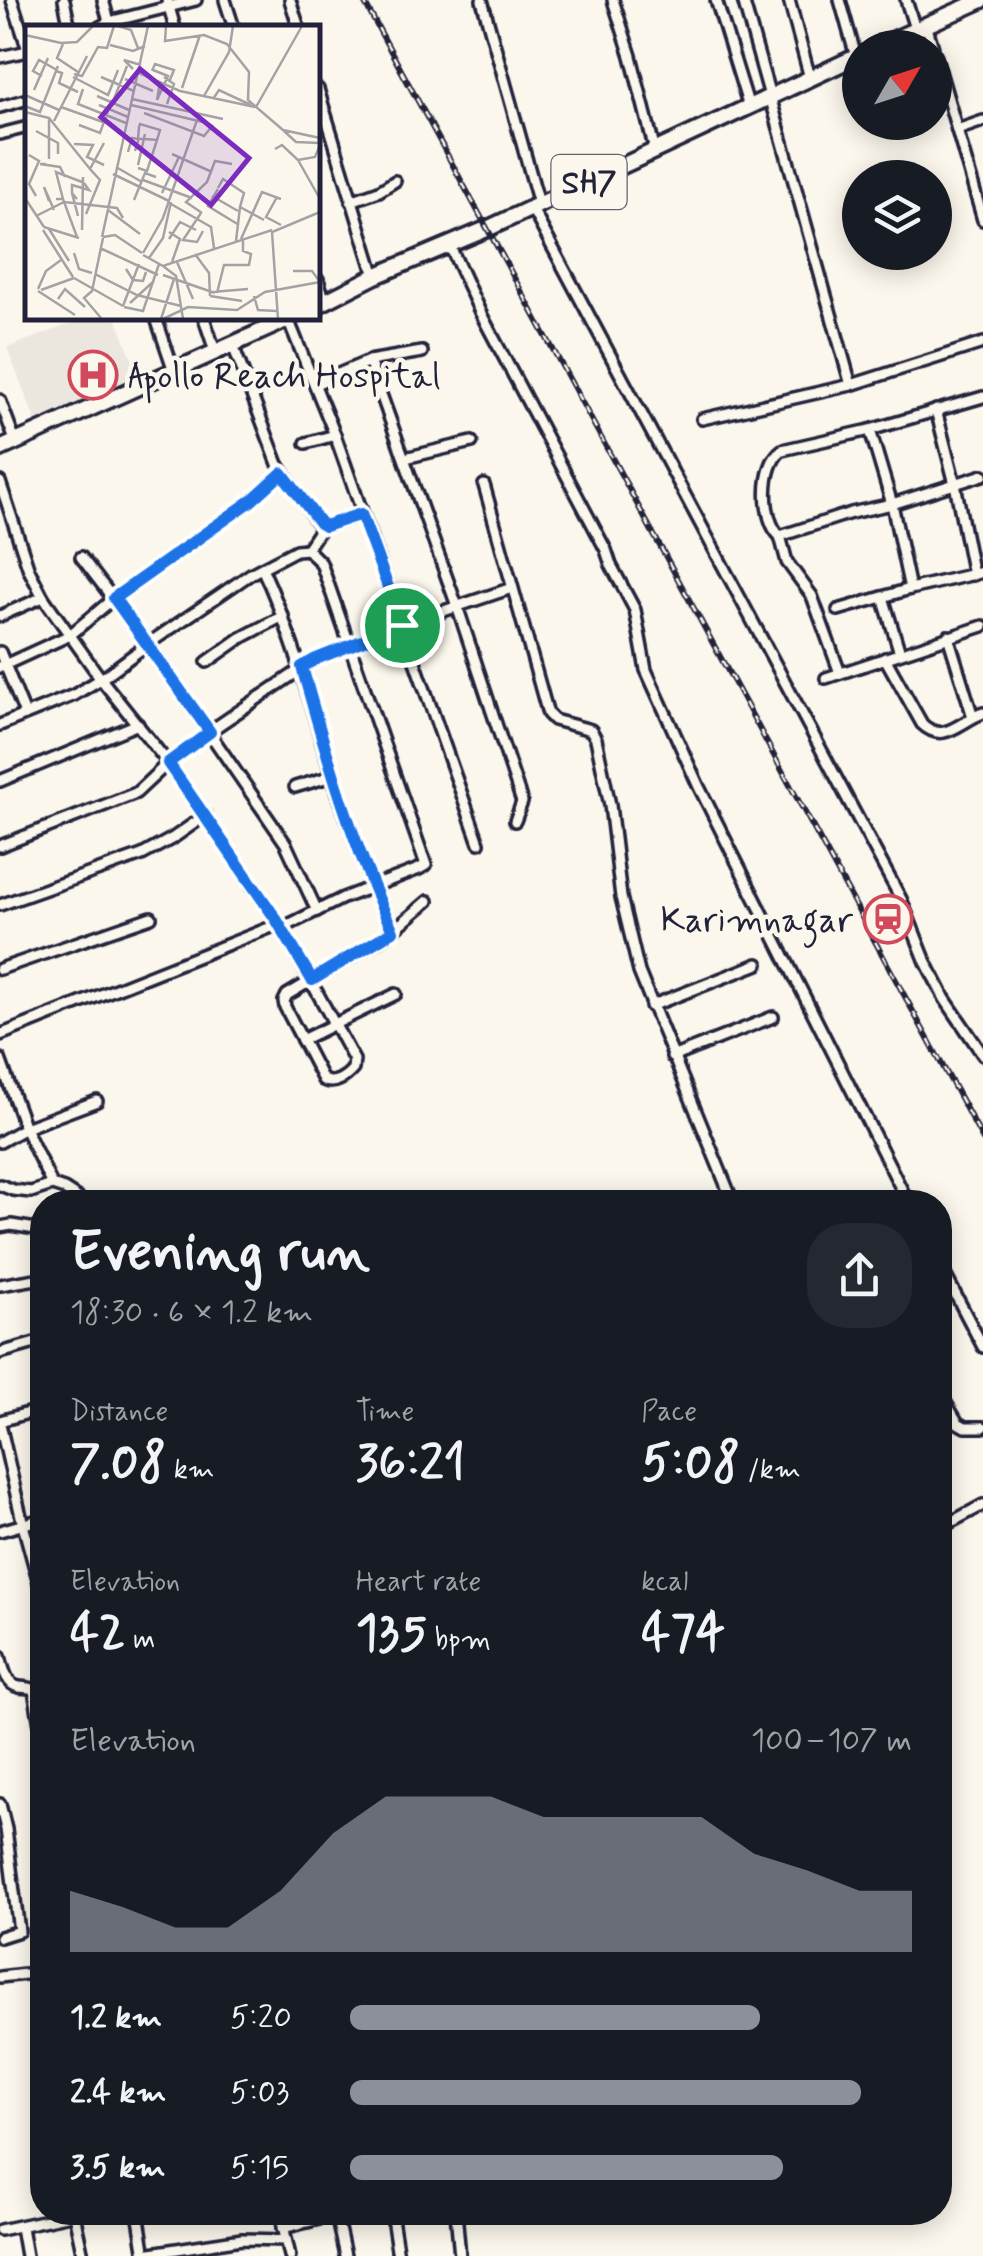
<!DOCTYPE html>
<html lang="en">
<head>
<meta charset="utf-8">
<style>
  :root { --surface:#171b24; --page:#242831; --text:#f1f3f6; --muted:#9ea1a6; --accent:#8c9099 }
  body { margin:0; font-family:Mynerve,sans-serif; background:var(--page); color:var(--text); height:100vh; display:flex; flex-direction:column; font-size:38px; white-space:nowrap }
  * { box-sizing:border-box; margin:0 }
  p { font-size:32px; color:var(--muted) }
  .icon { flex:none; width:55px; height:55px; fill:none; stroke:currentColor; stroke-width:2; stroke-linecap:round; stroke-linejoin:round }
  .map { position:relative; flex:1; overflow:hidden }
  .sheet { position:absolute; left:30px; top:1190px; width:922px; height:1035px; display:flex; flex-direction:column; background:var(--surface); border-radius:40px; box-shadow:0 5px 25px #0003 }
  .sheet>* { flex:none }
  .needle { width:65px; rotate:51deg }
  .fabs { position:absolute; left:842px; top:30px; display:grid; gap:20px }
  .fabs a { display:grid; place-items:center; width:110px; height:110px; border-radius:50%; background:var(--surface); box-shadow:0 5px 25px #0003; font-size:50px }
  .pin { position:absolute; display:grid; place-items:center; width:85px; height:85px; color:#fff; margin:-42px; border:5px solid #fff; border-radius:50%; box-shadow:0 2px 10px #0007 }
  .round { display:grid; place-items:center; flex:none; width:105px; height:105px; border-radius:40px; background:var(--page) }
  .head { display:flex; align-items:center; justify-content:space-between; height:170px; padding:0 40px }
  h1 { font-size:55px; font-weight:700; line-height:75px }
  .metrics { display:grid; grid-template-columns:repeat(3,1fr); gap:15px; height:170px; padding:10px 40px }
  .metrics div { display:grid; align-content:center }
  .metrics b { font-size:50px; font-weight:700 }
  .metrics small { font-size:28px; font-weight:400 }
  .metrics p { font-size:28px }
  .chart { height:280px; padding:20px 40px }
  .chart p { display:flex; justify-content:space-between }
  .chart svg { width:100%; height:180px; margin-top:10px; fill:var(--accent); opacity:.7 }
  ul { padding:0 40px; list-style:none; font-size:32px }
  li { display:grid; grid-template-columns:160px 120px 1fr; align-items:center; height:75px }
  li i { height:25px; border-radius:12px; background:var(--accent) }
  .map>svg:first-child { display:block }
  .built { fill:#ebe7df }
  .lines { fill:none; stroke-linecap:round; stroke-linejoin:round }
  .street-casing { stroke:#22223b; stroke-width:16 }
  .primary-casing { stroke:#22223b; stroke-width:21 }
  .street { stroke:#fbf7ec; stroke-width:9 }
  .primary { stroke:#fbf7ec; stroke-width:14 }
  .rail-casing { stroke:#22223b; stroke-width:6 }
  .rail { stroke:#fbf7ec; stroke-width:2.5; stroke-dasharray:8; stroke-linecap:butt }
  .route-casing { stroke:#fff; stroke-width:20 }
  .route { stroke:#1a73e8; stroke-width:12 }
  .labels { text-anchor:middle; stroke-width:9; stroke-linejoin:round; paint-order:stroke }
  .shield { fill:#fbf7ec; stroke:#636270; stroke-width:2.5 }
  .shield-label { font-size:32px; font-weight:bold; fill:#22223b }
  .poi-label { font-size:35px; fill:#22223b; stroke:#fbf7ec; text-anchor:start }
  .inset-road { fill:none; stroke:#a4a2a5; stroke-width:2.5 }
  .view { fill:#7b2cbf; fill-opacity:0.15; stroke:#7b2cbf; stroke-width:5 }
  .inset-edge { fill:none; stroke:#22223b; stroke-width:5 }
</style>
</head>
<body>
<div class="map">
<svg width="983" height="2256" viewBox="0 0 983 2256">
  <rect width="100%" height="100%" fill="#fbf7ec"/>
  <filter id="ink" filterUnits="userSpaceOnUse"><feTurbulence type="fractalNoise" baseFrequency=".01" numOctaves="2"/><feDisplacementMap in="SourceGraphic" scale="20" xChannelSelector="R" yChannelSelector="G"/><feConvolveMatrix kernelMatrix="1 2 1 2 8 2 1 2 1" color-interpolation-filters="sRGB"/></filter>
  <g filter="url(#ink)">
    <!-- built -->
    <polygon class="built" points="86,318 116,318 141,381 36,422 7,348"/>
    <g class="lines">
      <!-- street casing -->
      <g class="street-casing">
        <g id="street">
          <polyline points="12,0 28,50"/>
          <polyline points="64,0 70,28"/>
          <polyline points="103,0 110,25"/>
          <polyline points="167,0 175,28"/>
          <polyline points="225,0 234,28"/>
          <polyline points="290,0 299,28"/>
          <polyline points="482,0 539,204"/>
          <polyline points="613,0 631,56 655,151"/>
          <polyline points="716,0 749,107"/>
          <polyline points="743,0 851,385"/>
          <polyline points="789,0 810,78"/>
          <polyline points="840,0 856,57"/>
          <polyline points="906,0 915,29"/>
          <polyline points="926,24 933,48"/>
          <polyline points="98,28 109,22 196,0"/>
          <polyline points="935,54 983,220"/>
          <polyline points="0,57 28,51"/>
          <polyline points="318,89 375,276"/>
          <polyline points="0,107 28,99"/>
          <polyline points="957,130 983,121"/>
          <polyline points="0,134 28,127"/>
          <polyline points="351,201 379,191 395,181"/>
          <polyline points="531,207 901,899 926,962 945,999 983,1055"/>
          <polyline points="449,244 480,312 606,550 611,565 635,610 646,670 699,787 908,1202"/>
          <polyline points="318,279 325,302"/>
          <polyline points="156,318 174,371"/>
          <polyline points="204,318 215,351"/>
          <polyline points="288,319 335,435 479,843"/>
          <polyline points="232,343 278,464 316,521 325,526 361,515"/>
          <polyline points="369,361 457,606 522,802 515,821"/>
          <polyline points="315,384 369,361 422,352"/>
          <path d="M983 397 870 430 782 450C761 465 762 521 780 536L851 513 892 504 983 475"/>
          <polyline points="0,400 16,443"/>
          <polyline points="936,410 955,484 973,575"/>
          <polyline points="702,419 851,385 983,343"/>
          <polyline points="870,430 892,504 910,589"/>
          <polyline points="306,443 335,435"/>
          <polyline points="405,458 472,442"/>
          <polyline points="0,482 29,570 43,597"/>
          <polyline points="484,485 548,714 554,720 591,730 596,739 610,805 621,897 639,972 733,1202"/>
          <polyline points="780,536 787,562 812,596 840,673"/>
          <polyline points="307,549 321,528 325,526"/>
          <polyline points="81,557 148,644 286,844 317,911"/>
          <path d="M262 568C293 634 310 703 331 772 348 826 369 880 393 931"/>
          <polyline points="883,597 900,653"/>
          <polyline points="838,610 910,589 983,572"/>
          <polyline points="0,616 43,597 101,679 168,763 282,928 343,898 419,869 426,865 321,563 307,549 296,550 252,573 148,644 101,679 74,695 0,725"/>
          <polyline points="948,636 973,717"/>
          <polyline points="0,652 25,714"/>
          <path d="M885 658 922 724C944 745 960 721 983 713"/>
          <polyline points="207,662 241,638 283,616"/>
          <polyline points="0,667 70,635 114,598 251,501 282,473"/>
          <polyline points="826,678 983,626"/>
          <polyline points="0,781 138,724"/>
          <polyline points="295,787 332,776"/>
          <polyline points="0,846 136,793 168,763 210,731 316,659 402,625 512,588"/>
          <polyline points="0,905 142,855 173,838 206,815"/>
          <path d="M282 928 354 1060 353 1069C346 1077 334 1086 323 1080L285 1007 284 1001 287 995 388 935 428 901"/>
          <polyline points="0,969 151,917"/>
          <polyline points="651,1006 758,964"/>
          <polyline points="0,1035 279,924"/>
          <polyline points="302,1040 396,994"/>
          <polyline points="672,1057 773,1017"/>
          <polyline points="0,1059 25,1128 52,1185"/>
          <polyline points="0,1142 25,1128 97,1101"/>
          <polyline points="0,1185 13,1190 31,1192 52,1185 64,1189 84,1202"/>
          <polyline points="0,1227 11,1225 42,1230"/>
          <polyline points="940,1265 983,1347"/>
          <polyline points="0,1285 42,1278"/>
          <polyline points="0,1353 42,1341"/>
          <polyline points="940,1393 958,1423 965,1427 983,1427"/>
          <polyline points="0,1421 42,1409"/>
          <polyline points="0,1424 23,1525 42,1594"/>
          <polyline points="940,1528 983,1505"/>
          <polyline points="0,1531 42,1519"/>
          <path d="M0 1656C3 1667 6 1685 19 1687 25 1688 30 1687 34 1690L42 1737"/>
          <polyline points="0,1804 6,1829 19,1931 0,1937"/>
          <polyline points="0,1977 42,1972"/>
          <polyline points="138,2212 145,2256"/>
          <polyline points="280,2212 290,2256"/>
          <polyline points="391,2212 398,2256"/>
          <polyline points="456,2212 460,2256"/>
          <polyline points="74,2214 83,2256"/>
          <polyline points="336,2215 345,2256"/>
          <polyline points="21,2227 26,2256"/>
          <polyline points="283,2228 348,2212"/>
          <polyline points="0,2230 84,2212"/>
          <polyline points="144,2254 242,2239 286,2240"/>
        </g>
      </g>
      <!-- primary casing -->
      <g class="primary-casing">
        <g id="primary">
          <polyline points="875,48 982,0"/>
          <polyline points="318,305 375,276 489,228 860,55"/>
          <polyline points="0,449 291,318"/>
        </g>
      </g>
      <!-- street -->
      <use href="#street" class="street"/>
      <!-- primary -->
      <use href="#primary" class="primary"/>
      <!-- rail casing -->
      <g class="rail-casing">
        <polyline id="rail" points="363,0 983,1140"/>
      </g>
      <!-- rail -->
      <use href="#rail" class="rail"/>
    </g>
  </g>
  <g class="lines" filter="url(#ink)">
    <!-- route casing -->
    <g class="route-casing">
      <path id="route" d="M282 473 320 523 325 526 361 514 402 625 316 659 302 667C327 757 353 846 393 931L312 980 276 919 168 763 210 732 114 598 251 501Z"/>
    </g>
    <!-- route -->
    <use href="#route" class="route"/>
  </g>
  <!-- icons -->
  <defs>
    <g id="hospital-ring" transform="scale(2.5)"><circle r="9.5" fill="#fbf7ec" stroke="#d1495b" stroke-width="1.5"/><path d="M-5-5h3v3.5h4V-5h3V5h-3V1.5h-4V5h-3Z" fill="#d1495b"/></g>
    <g id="station-ring" transform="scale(2.5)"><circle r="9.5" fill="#fbf7ec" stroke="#d1495b" stroke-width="1.5"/><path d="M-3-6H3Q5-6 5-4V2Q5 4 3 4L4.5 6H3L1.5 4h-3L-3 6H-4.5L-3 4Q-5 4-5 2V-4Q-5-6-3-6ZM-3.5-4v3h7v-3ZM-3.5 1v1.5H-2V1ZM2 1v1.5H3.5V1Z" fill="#d1495b"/></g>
  </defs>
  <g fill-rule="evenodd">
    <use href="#hospital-ring" x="93" y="375"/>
    <use href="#station-ring" x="888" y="919"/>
  </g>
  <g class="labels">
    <!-- shield labels -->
    <rect class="shield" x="551.5" y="155" width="75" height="54" rx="8"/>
    <g class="shield-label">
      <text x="589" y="193">SH7</text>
    </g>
    <!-- poi labels -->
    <g class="poi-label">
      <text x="128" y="387">Apollo Reach Hospital</text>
      <text x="853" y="931" text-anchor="end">Karimnagar</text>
    </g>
  </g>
  <!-- overview -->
  <g transform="translate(25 25)">
    <rect width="295" height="295" fill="#fbf7ec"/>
    <path class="inset-road" d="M93 1 106 5 113 23M141 1 140 16 179 10 202 19 224 47 223 75 258 105 295 113M1 2 0 10 36 18 52 17 68 1M38 19 32 33 53 47M85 20 108 26 120 21M108 44 99 35 116 40M128 45 143 51 132 75 135 57M31 46 37 48 34 58 53 67M127 46 130 39 149 45 144 57M114 48 155 66 230 82M49 49 57 51 73 22 82 23 89 1M17 51 8 46 14 35 32 45M48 52 83 70 93 45M76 52 109 66M139 52 149 59 142 79M100 54 128 66M157 63 175 10M58 64 53 79 101 98M9 65 23 33M0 70 34 85M72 71 104 85M179 71 204 27 208 1M89 74 102 41M107 74 198 94M188 74 194 65 226 80M74 80 103 92M106 80 182 98M0 81 15 87 33 41M36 82 78 97M231 82 277 1M0 87 24 93V134M119 88 179 111 188 100M24 93 65 144M29 96 62 31M54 100 75 108 87 75M11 106 33 118V129M259 106 271 117 295 118M49 119 68 120 62 132 79 140M250 124 257 120 273 135 295 174M103 127 107 113 113 114H120L132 115 135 105 115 99 114 102 113 114V116L110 126M147 129 187 147M4 130 14 136 4 159 11 171M273 135 290 132 295 120M21 139H15L35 142 40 152M113 140 120 109M91 142 117 157M113 143 122 146 132 115M88 149 144 176M118 155 167 173M193 163 198 154 219 168 215 182 239 195M193 164 183 181 214 200M47 168V160L64 165 59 158M137 168 154 132M187 171 213 186M252 172 241 192 256 200M0 173 19 202M31 174H38L52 212M38 174 31 147 57 157M52 174 47 168 53 191M109 175 120 148 131 152M24 176 19 162 29 185M146 179 186 202 189 223M83 185 115 209M176 188 158 215 172 217 178 206M177 188 161 177 182 157 190 136 207 139M61 189 75 155 65 144 79 118M11 191 39 177 92 183 98 193M19 202 54 213M24 204 44 236M18 205 48 252M57 205 58 152M144 207 155 214 147 237M77 212 123 1M78 212 90 210 117 228M144 214 155 197 171 205M216 214 237 167 256 174M211 216 215 182M75 223 133 250M49 228 54 244 67 248M118 228 138 193 172 95M170 229 184 248 185 271M118 230 138 241 247 205M124 233 138 213 146 177M152 237 168 274M138 241 151 251 158 294M101 244 108 255 118 256 121 247M268 246H287L295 257M70 249 112 270 156 281M138 250 190 268M49 253 98 281M13 264 21 246 36 235M16 265 49 253M13 266 50 290M187 267 223 264M192 268 199 240H224L226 229 218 226V214M185 271 217 276M229 271 233 285 252 286M33 274 40 264 60 282M105 278 129 256M98 281 114 239M99 282 118 286 134 239M76 293 59 273 67 266 78 213M136 294 149 254M138 294 163 282 212 285 240 267 295 257M253 294 247 207 295 187"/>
    <path class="view" d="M115 44 224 133 186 180 76 92Z"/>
    <rect width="295" height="295" class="inset-edge"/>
  </g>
</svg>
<div class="fabs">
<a><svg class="needle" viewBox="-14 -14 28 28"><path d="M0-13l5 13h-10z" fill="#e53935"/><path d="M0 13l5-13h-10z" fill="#9ea1a6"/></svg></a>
<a><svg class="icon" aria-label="layers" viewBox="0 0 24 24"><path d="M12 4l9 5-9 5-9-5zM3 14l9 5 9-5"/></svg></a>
</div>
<div class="pin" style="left:402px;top:625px;background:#1e9e55"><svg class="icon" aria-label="arrive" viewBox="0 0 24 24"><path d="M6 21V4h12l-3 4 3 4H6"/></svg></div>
<section class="sheet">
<div class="head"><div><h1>Evening run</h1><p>18:30 · 6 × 1.2 km</p></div><a class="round"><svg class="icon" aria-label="share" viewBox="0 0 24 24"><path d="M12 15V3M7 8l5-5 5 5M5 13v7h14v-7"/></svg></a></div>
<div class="metrics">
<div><p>Distance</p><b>7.08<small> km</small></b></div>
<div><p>Time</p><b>36:21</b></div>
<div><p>Pace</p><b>5:08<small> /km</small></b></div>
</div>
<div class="metrics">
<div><p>Elevation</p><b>42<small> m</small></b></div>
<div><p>Heart rate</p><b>135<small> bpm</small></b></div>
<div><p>kcal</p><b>474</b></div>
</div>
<div class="chart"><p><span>Elevation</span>100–107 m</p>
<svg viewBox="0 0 160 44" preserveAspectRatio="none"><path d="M0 44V29L10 33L20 38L30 38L40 29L50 15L60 6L70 6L80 6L90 11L100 11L110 11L120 11L130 20L140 24L150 29L160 29V44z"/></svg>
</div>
<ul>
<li><b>1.2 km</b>5:20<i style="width:73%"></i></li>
<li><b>2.4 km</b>5:03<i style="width:91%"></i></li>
<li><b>3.5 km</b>5:15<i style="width:77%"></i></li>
</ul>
</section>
</div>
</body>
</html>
